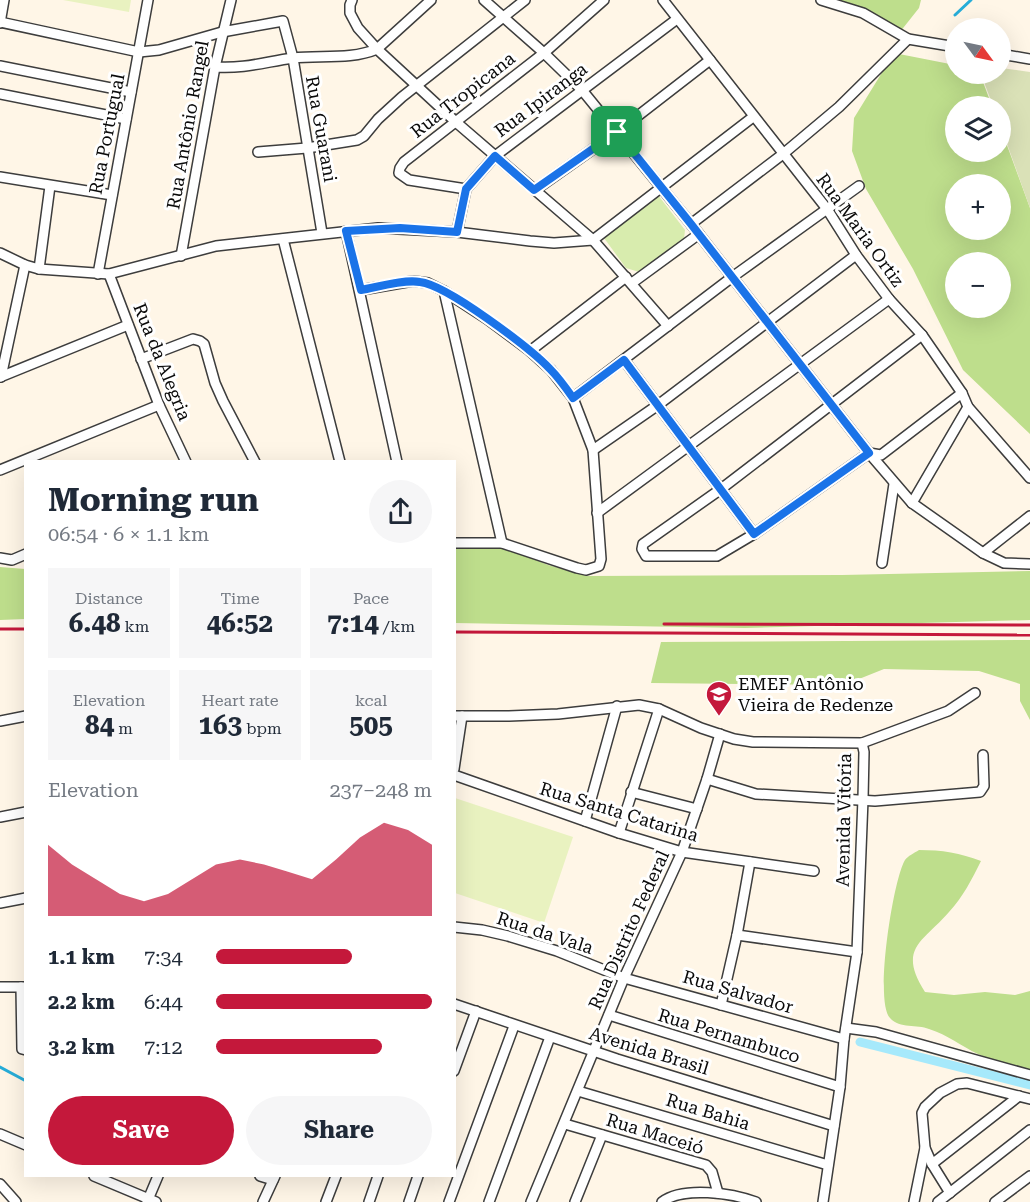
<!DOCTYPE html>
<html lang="en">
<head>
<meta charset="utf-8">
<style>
  :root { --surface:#fff; --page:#f6f6f7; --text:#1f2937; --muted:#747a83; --accent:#c4183b }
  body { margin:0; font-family:"Roboto Serif",serif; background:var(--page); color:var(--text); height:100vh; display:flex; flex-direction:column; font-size:22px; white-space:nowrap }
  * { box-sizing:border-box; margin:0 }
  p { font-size:20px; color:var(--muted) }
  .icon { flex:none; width:33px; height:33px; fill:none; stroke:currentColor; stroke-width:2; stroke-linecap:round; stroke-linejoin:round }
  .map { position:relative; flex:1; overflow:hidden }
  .sheet { position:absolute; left:24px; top:460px; width:432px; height:717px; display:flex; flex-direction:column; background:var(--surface); border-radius:0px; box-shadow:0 6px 24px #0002 }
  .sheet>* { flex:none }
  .needle { width:39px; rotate:123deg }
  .fabs { position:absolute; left:945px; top:18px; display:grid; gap:12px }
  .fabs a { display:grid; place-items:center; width:66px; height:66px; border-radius:50%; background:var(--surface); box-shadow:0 6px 24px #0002; font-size:30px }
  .pin { position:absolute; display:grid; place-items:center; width:51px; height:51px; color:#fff; margin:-26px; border-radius:12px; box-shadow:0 3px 9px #0006 }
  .round { display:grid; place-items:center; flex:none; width:63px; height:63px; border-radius:32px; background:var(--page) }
  .head { display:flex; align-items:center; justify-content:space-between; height:102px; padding:0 24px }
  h1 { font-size:33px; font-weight:700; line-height:45px }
  .metrics { display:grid; grid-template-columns:repeat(3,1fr); gap:9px; height:102px; padding:6px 24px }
  .metrics div { display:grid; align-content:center; border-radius:0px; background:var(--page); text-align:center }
  .metrics b { font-size:26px; font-weight:700 }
  .metrics small { font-size:16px; font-weight:400 }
  .metrics p { font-size:16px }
  .chart { height:168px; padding:12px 24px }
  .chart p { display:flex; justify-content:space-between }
  .chart svg { width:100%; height:108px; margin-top:6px; fill:var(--accent); opacity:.7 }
  .primary-button { display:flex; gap:12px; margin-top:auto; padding:12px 24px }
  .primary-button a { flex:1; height:69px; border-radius:36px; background:var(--accent); color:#fff; font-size:24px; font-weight:700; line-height:69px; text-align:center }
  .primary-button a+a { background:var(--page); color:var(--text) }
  ul { padding:0 24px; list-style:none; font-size:20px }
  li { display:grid; grid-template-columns:96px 72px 1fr; align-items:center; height:45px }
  li i { height:15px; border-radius:8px; background:var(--accent) }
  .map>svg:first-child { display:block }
  .green { fill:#d8ecae }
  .forest { fill:#bede8c; fill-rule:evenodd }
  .cemetery { fill:#dae1b7 }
  .pitch { fill:#e9f2c0 }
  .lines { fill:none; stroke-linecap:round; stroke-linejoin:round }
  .stream { stroke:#27add8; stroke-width:3 }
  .canal { stroke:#a6e9fb; stroke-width:9 }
  .minor-casing { stroke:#3d3d3d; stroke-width:12 }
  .minor { stroke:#fff; stroke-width:9 }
  .rail { stroke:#c4183b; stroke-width:3 }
  .route-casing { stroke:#fff; stroke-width:12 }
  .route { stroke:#1a73e8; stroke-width:8 }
  .labels { text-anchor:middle; stroke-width:6; stroke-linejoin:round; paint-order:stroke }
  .street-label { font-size:18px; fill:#0a0a0a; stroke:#fff }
  .poi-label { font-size:18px; fill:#0a0a0a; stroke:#fff; text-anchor:start }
</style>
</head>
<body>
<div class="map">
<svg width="1030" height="1202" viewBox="0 0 1030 1202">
  <rect width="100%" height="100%" fill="#fff6e7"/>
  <!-- green -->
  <polygon class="green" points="658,195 685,230 684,239 639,272 626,268 604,238"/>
  <!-- forest -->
  <g class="forest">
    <polygon points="822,0 921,0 919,8 896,37 871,20 850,15"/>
    <path d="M894 53 955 65 956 74H980L992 106H956V152H1000L1001 129 1030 208V434L963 370 913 269 866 189 852 151 854 118ZM956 184H1000V230H956ZM956 262H1000V308H956Z"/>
    <polygon points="464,548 509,549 548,565 588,576 842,575 1030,571 1030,620 745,628 455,623 455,549"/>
    <polygon points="0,567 25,569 25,619 0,620"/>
    <polygon points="1030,640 1030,720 1020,701 1020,684 979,671 884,669 844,685 651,683 661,642"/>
    <path d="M919 850C942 850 960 853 981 861 972 879 963 897 949 912 923 942 897 948 925 992L954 995 985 992 1015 995 1030 991V1073C1013 1067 995 1062 978 1054 961 1046 948 1035 929 1029 917 1024 900 1029 890 1018 874 1002 893 880 905 860 908 856 914 853 919 850Z"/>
  </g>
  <!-- cemetery -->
  <polygon class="cemetery" points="1001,68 1030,72 1030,208 1001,127 1000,106 993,106 981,74 1000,74"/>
  <!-- pitch -->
  <g class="pitch">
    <polygon points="63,0 131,0 129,12"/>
    <polygon points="455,798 573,837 544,923 455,893"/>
  </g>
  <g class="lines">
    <!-- stream -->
    <g class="stream">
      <polyline points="955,15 971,0"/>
      <polyline points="0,1067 26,1081"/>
    </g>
    <!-- canal -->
    <polyline class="canal" points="860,1042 1030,1085"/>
    <!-- minor casing -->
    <g class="minor-casing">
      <g id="minor">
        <polyline points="352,0 350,5 350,13 358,28 377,49 457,123 593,240 668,326"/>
        <polyline points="484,0 544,53 582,90 691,224 869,453 912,503 983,553 1004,563 1030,564"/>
        <polyline points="663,0 827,209 856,255 889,299 922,335 962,393 968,407 1030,478"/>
        <polyline points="821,0 863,13 908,39 956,47"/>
        <polyline points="0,22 139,52 159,50 222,32 283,21 293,58 322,233"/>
        <polyline points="0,23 4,0"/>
        <polyline points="1000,54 1030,59"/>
        <polyline points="0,66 131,92"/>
        <path d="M215 67C244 69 265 62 293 58 321 55 351 60 377 49L431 0"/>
        <polyline points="0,94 126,119"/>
        <polyline points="258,152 307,148 357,140 364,136 378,119 402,97 525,0"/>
        <polyline points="0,177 112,195"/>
        <polyline points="466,189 409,180 399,173 400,168 404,162 544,53 604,0"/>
        <polyline points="535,190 617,132 710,60"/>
        <polyline points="691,224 783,154 839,107 908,39"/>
        <polyline points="346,231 397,462"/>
        <polyline points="457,232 466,189 495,156 677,19"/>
        <polyline points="283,239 340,462"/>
        <polyline points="593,240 753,117"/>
        <polyline points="0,253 25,265 39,269 109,274 216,246 378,228 457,232 530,241 554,243 593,240"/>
        <polyline points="181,256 215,67 231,0"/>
        <polyline points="39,269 50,186"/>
        <polyline points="98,274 148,0"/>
        <polyline points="109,274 159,405 186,462"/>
        <polyline points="632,283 699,234"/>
        <polyline points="361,290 413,281 428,283 444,291 487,319 530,351 551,370 573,398 593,450 601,559 599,566 586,570 577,568 502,543 454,543"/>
        <polyline points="444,291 502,543"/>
        <polyline points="922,335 721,489 643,544 642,549 646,556 717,556 754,534 869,453 881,455 962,393"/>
        <polyline points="530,351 626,277"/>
        <polyline points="141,359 193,339 200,341 204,344 215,383 223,401 255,462"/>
        <polyline points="624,360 754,534"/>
        <polyline points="0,377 128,325"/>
        <polyline points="1,377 25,265"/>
        <polyline points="573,398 731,278 859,186"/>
        <polyline points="593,450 658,405 856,255"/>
        <polyline points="0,470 159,405"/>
        <polyline points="912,503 968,407"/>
        <polyline points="597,513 889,299"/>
        <polyline points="983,553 1030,516"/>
        <polyline points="0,558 12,560 26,554"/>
        <polyline points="882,563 894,484"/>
        <polyline points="454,716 509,716 558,714 639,705 659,709 701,728 734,739 753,742 862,743 948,711 975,693"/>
        <polyline points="0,721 26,716"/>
        <polyline points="454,769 462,716"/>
        <polyline points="454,775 619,833 682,852 814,871"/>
        <polyline points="707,779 756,794 875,801 980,792 984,786 983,755"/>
        <polyline points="631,792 697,809"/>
        <polyline points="0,817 26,812"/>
        <polyline points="585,821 617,706"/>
        <polyline points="619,833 659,709"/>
        <polyline points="0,903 26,898"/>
        <polyline points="454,927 482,930 508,936 557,951 624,978 844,1039"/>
        <polyline points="737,935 857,952"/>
        <polyline points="0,987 26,987"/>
        <polyline points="21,987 22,1049 26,1050"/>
        <polyline points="454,1004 617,1059 834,1126"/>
        <polyline points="721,1005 737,935 750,862"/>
        <polyline points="609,1015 840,1087"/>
        <polyline points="846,1028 876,1032 1030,1075"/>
        <polyline points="454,1071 476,1011"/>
        <polyline points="578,1091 828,1165"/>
        <polyline points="565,1124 706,1165 712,1172 718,1193"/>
        <polyline points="0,1134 26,1145"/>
        <polyline points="932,1164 1019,1096"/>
        <polyline points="94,1176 156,1202"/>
        <polyline points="260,1176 273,1180"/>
        <polyline points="0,1184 16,1202"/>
        <polyline points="950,1193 932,1164 925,1148 922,1113 925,1107 940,1093 957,1084 967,1083 1030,1099"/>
        <polyline points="147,1202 158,1176"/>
        <polyline points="263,1202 275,1176"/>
        <polyline points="326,1202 336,1176"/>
        <polyline points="369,1202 378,1176"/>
        <polyline points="409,1202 418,1176"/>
        <polyline points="449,1202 514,1026"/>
        <polyline points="489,1202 550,1037"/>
        <polyline points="531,1202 624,978 682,852 707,779 720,734"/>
        <polyline points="575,1202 602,1135"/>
        <path d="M662 1202C683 1186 732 1193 756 1202"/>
        <polyline points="823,1202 840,1087 844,1039 857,952 863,799 864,752 862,743"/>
        <polyline points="914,1202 925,1148"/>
        <polyline points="938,1202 1030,1130"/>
        <polyline points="995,1202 1030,1176"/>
      </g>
    </g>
    <!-- minor -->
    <use href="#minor" class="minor"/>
    <!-- rail -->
    <g class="rail">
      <polyline points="664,624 1030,625"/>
      <polyline points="0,629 26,629"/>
      <polyline points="454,632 1030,635"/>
    </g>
  </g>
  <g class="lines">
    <!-- route casing -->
    <g class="route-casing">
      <path id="route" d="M617 132 691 224 869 453 754 534 624 360 573 398C566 388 559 378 550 369 530 348 447 285 420 282 404 279 378 287 361 290L346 231 400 228 457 232 466 189 495 156 534 190Z"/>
    </g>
    <!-- route -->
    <use href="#route" class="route"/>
  </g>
  <!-- icons -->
  <defs>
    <g id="school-pin" transform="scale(1.35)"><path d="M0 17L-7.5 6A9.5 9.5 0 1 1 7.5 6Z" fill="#c4183b" stroke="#fff"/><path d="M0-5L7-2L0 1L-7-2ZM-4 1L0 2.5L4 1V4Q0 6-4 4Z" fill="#fff"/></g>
  </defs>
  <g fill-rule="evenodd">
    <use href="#school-pin" x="719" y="694"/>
  </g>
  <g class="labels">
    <!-- street labels -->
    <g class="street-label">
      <text transform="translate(463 95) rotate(-38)" y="6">Rua Tropicana</text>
      <text transform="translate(541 100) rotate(-37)" y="6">Rua Ipiranga</text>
      <text transform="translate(188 125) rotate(-80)" y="6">Rua Antônio Rangel</text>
      <text transform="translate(321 129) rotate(80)" y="6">Rua Guarani</text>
      <text transform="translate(107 134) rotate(-79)" y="6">Rua Portugual</text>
      <text transform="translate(860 230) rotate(54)" y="6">Rua Maria Ortiz</text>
      <text transform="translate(162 362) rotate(68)" y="6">Rua da Alegria</text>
      <text transform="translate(619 812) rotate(17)" y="6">Rua Santa Catarina</text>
      <text transform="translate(844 820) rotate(-89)" y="6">Avenida Vitória</text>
      <text transform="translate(629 930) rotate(-66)" y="6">Rua Distrito Federal</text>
      <text transform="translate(545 933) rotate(18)" y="6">Rua da Vala</text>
      <text transform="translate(738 992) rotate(16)" y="6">Rua Salvador</text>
      <text transform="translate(729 1036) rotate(17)" y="6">Rua Pernambuco</text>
      <text transform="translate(649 1051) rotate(17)" y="6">Avenida Brasil</text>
      <text transform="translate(708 1112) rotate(17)" y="6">Rua Bahia</text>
      <text transform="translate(655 1134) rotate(17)" y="6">Rua Maceió</text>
    </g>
    <!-- poi labels -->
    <g class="poi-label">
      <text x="738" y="690">EMEF Antônio<tspan x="738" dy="21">Vieira de Redenze</tspan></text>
    </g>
  </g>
</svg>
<div class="fabs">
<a><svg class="needle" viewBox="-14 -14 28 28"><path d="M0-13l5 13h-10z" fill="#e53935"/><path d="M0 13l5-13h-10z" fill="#747a83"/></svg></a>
<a><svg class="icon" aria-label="layers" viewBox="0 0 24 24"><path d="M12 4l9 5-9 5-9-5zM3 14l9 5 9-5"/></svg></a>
<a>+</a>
<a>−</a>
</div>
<div class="pin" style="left:617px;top:132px;background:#1e9e55"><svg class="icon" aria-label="arrive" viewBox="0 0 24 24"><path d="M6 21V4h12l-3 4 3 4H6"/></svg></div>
<section class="sheet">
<div class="head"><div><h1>Morning run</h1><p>06:54 · 6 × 1.1 km</p></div><a class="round"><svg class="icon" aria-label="share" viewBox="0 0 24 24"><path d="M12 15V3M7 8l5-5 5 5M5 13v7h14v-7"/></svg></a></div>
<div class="metrics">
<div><p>Distance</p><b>6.48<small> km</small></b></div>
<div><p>Time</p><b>46:52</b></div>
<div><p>Pace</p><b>7:14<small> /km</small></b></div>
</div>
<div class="metrics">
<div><p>Elevation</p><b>84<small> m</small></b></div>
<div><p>Heart rate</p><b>163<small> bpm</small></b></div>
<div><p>kcal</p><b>505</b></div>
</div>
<div class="chart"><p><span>Elevation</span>237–248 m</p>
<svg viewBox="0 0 160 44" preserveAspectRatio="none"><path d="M0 44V15L10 23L20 29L30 35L40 38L50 35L60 29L70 23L80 21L90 23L100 26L110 29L120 21L130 12L140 6L150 9L160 15V44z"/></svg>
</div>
<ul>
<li><b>1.1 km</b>7:34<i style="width:63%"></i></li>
<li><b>2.2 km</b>6:44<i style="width:100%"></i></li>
<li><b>3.2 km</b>7:12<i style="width:77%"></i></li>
</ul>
<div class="primary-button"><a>Save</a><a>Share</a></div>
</section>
</div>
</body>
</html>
